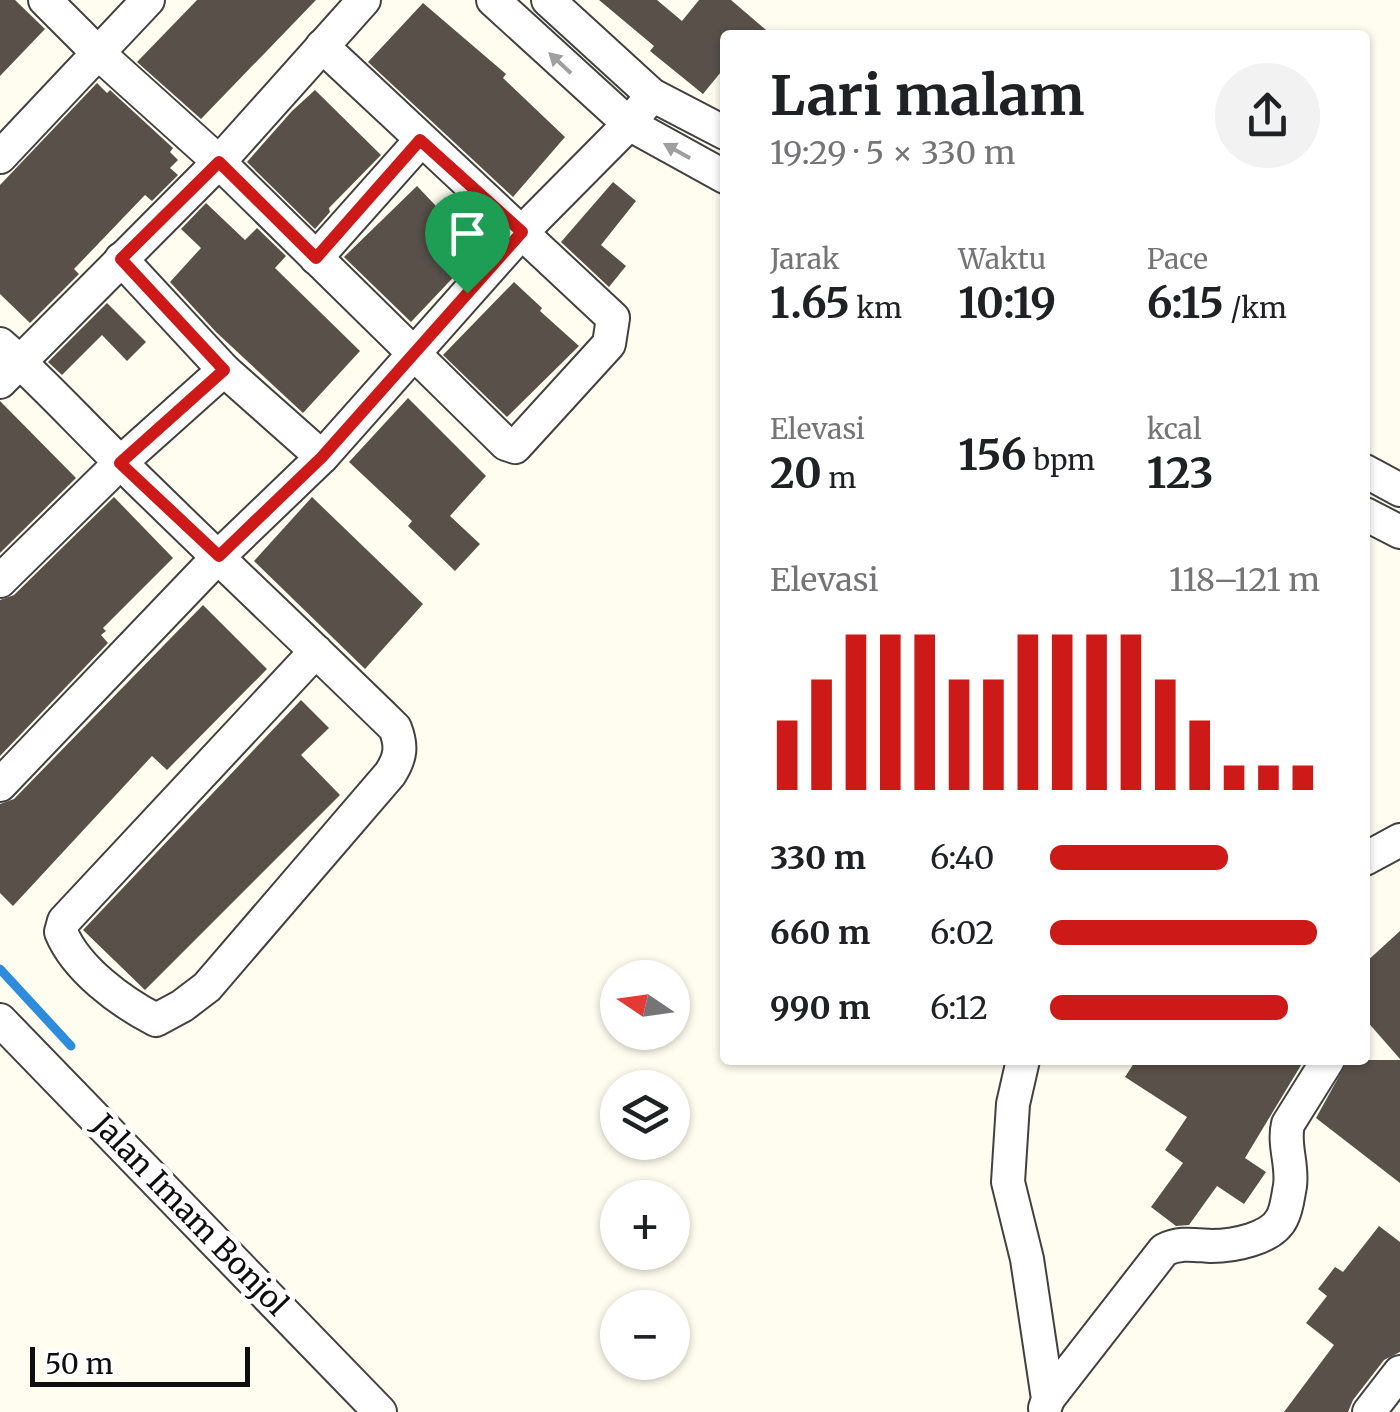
<!DOCTYPE html>
<html lang="id">
<head>
<meta charset="utf-8">
<style>
  :root { --surface:#fff; --page:#f2f2f2; --text:#202124; --muted:#757577; --accent:#cd1917 }
  body { margin:0; font-family:Merriweather,serif; background:var(--page); color:var(--text); height:100vh; display:flex; flex-direction:column; font-size:38px; white-space:nowrap }
  * { box-sizing:border-box; margin:0 }
  p { font-size:32px; color:var(--muted) }
  .icon { flex:none; width:55px; height:55px; fill:none; stroke:currentColor; stroke-width:2; stroke-linecap:round; stroke-linejoin:round }
  .map { position:relative; flex:1; overflow:hidden }
  .sheet { position:absolute; left:720px; top:30px; width:650px; height:1035px; display:flex; flex-direction:column; background:var(--surface); border-radius:10px; box-shadow:0 2px 8px #0004 }
  .sheet>* { flex:none }
  .needle { width:65px; rotate:283deg }
  .fabs { position:absolute; left:600px; top:960px; display:grid; gap:20px }
  .fabs a { display:grid; place-items:center; width:90px; height:90px; border-radius:50%; background:var(--surface); box-shadow:0 2px 8px #0004; font-size:50px }
  .scale { position:absolute; left:30px; bottom:25px; width:220px; box-sizing:border-box; padding-left:10px; border:5px solid #0e0e0e; border-top:0; font-size:28px; line-height:35px; white-space:nowrap; color:#0e0e0e; -webkit-text-stroke:8px #fff; paint-order:stroke }
  .pin { position:absolute; display:grid; place-items:center; width:85px; height:85px; color:#fff; margin:-102px -42px; border-radius:50% 50% 50% 0; rotate:-45deg; box-shadow:0 0 10px #0007 }
  .pin .icon { rotate:45deg }
  .round { display:grid; place-items:center; flex:none; width:105px; height:105px; border-radius:52px; background:var(--page) }
  .headline { display:flex; align-items:center; justify-content:space-between; height:170px; padding:0 50px }
  h1 { font-size:55px; font-weight:700; line-height:75px }
  .figures { display:grid; grid-template-columns:repeat(3,1fr); gap:15px; height:170px; padding:10px 50px }
  .figures div { display:grid; align-content:center }
  .figures b { font-size:42px; font-weight:700 }
  .figures small { font-size:28px; font-weight:400 }
  .figures p { font-size:28px }
  .chart { height:280px; padding:20px 50px }
  .chart p { display:flex; justify-content:space-between }
  .chart svg { width:100%; height:180px; margin-top:10px; stroke:var(--accent); stroke-width:6 }
  ul { padding:0 50px; list-style:none; font-size:32px }
  li { display:grid; grid-template-columns:160px 120px 1fr; align-items:center; height:75px }
  li i { height:25px; border-radius:12px; background:var(--accent) }
  .map>svg:first-child { display:block }
  .lines { fill:none; stroke-linecap:round; stroke-linejoin:round }
  .stream { stroke:#2d8cdb; stroke-width:9 }
  .building { fill:#585049 }
  .street-casing { stroke:#414141; stroke-width:36 }
  .street { stroke:#fff; stroke-width:32 }
  .oneway { fill:#9f9f9f }
  .route-casing { stroke:#fff; stroke-width:20 }
  .route { stroke:#cd1917; stroke-width:12 }
  .labels { text-anchor:middle; stroke-width:10; stroke-linejoin:round; paint-order:stroke }
  .street-label { font-size:30px; fill:#0e0e0e; stroke:#fff }
</style>
</head>
<body>
<div class="map">
<svg width="1400" height="1412" viewBox="0 0 1400 1412">
  <rect width="100%" height="100%" fill="#fffdef"/>
  <g class="lines">
    <!-- stream -->
    <polyline class="stream" points="0,969 71,1046"/>
  </g>
  <!-- building -->
  <g class="building">
    <polygon points="0,0 15,0 45,29 0,76"/>
    <polygon points="197,0 316,0 201,119 137,62"/>
    <polygon points="599,0 657,0 682,21 699,0 731,0 772,35 725,35 725,67 703,94 650,51 654,46"/>
    <polygon points="423,3 506,74 503,78 565,137 513,197 368,62"/>
    <polygon points="97,83 107,93 110,90 173,148 170,152 178,160 170,168 178,175 152,201 145,195 74,269 79,274 30,323 0,294 0,185"/>
    <polygon points="315,90 381,155 329,208 330,212 315,229 247,162 292,111"/>
    <polygon points="613,182 636,201 601,245 626,266 609,287 561,242"/>
    <polygon points="417,186 453,224 456,222 482,247 411,322 344,257"/>
    <polygon points="206,203 245,240 257,228 286,256 275,268 360,351 303,413 216,332 170,282 201,248 181,229"/>
    <polygon points="514,282 542,308 540,311 579,346 507,417 443,355"/>
    <polygon points="107,303 146,342 127,361 102,335 62,375 48,362"/>
    <polygon points="408,398 486,476 450,516 480,544 455,571 408,526 412,521 349,462"/>
    <polygon points="0,401 76,478 0,553"/>
    <polygon points="114,497 173,558 103,628 106,631 101,635 108,643 0,756 0,600 14,595"/>
    <polygon points="312,497 423,604 365,669 254,561"/>
    <polygon points="203,605 267,669 167,770 152,756 13,906 0,893 0,804 14,799"/>
    <polygon points="301,700 329,728 301,755 340,795 145,990 83,930"/>
    <polygon points="1400,931 1400,1059 1365,1019 1365,963"/>
    <polygon points="1136,1060 1303,1062 1245,1158 1266,1172 1244,1204 1217,1186 1189,1225 1176,1226 1151,1207 1183,1163 1165,1150 1187,1117 1125,1077"/>
    <polygon points="1348,1060 1400,1060 1400,1183 1316,1118"/>
    <polygon points="1379,1226 1400,1242 1400,1352 1384,1360 1353,1400 1348,1412 1284,1412 1334,1345 1306,1323 1327,1296 1318,1289 1335,1267 1343,1272"/>
  </g>
  <g class="lines">
    <!-- street casing -->
    <g class="street-casing">
      <g id="street">
        <polyline points="45,0 98,53 219,162 506,444 515,447 609,344 613,318 322,46"/>
        <polyline points="493,0 629,124 725,177"/>
        <polyline points="548,0 652,95 725,133"/>
        <polyline points="0,157 148,0"/>
        <polyline points="316,258 421,140"/>
        <polyline points="121,259 224,370 322,457"/>
        <path d="M0 344C42 381 80 423 120 462 211 552 304 639 395 728 402 746 401 757 390 774L207 987 182 1006 156 1020C121 1002 76 969 61 932L64 921 316 651"/>
        <polyline points="0,382 219,162 364,0"/>
        <polyline points="1365,471 1400,490"/>
        <polyline points="1365,514 1400,532"/>
        <polyline points="0,581 120,463 224,370"/>
        <polyline points="0,785 219,556 322,457 522,232 629,124 652,95"/>
        <polyline points="1365,859 1400,840"/>
        <polyline points="0,1020 380,1412"/>
        <polyline points="1023,1060 1013,1104 1008,1182 1027,1259 1048,1399 1045,1408"/>
        <path d="M1048 1399 1164 1250C1180 1242 1194 1245 1211 1246 1233 1246 1272 1239 1282 1218 1287 1209 1288 1196 1290 1186 1293 1164 1283 1145 1288 1124L1328 1060"/>
        <polyline points="1369,1412 1400,1372"/>
      </g>
    </g>
    <!-- street -->
    <use href="#street" class="street"/>
  </g>
  <!-- one-way arrows -->
  <defs><path id="oneway-solid" d="M-6-.8H1V-3.2L6.5 0L1 3.2V.8H-6Z" transform="scale(2.5)"/></defs>
  <g class="oneway">
    <use href="#oneway-solid" transform="translate(560 63) rotate(-137)"/>
    <use href="#oneway-solid" transform="translate(677 151) rotate(-151)"/>
  </g>
  <g class="lines">
    <!-- route casing -->
    <g class="route-casing">
      <polygon id="route" points="420,140 522,232 322,457 219,556 120,463 224,370 121,259 219,162 316,258"/>
    </g>
    <!-- route -->
    <use href="#route" class="route"/>
  </g>
  <g class="labels">
    <!-- street labels -->
    <g class="street-label">
      <text transform="translate(190 1215) rotate(46)" y="10">Jalan Imam Bonjol</text>
    </g>
  </g>
</svg>
<div class="fabs">
<a><svg class="needle" viewBox="-14 -14 28 28"><path d="M0-13l5 13h-10z" fill="#e53935"/><path d="M0 13l5-13h-10z" fill="#757577"/></svg></a>
<a><svg class="icon" aria-label="layers" viewBox="0 0 24 24"><path d="M12 4l9 5-9 5-9-5zM3 14l9 5 9-5"/></svg></a>
<a>+</a>
<a>−</a>
</div>
<div class="scale">50 m</div>
<div class="pin" style="left:467px;top:293px;background:#1e9e55"><svg class="icon" aria-label="arrive" viewBox="0 0 24 24"><path d="M6 21V4h12l-3 4 3 4H6"/></svg></div>
<section class="sheet">
<div class="headline"><div><h1>Lari malam</h1><p>19:29 · 5 × 330 m</p></div><a class="round"><svg class="icon" aria-label="share" viewBox="0 0 24 24"><path d="M12 15V3M7 8l5-5 5 5M5 13v7h14v-7"/></svg></a></div>
<div class="figures">
<div><p>Jarak</p><b>1.65<small> km</small></b></div>
<div><p>Waktu</p><b>10:19</b></div>
<div><p>Pace</p><b>6:15<small> /km</small></b></div>
</div>
<div class="figures">
<div><p>Elevasi</p><b>20<small> m</small></b></div>
<div><b>156<small> bpm</small></b></div>
<div><p>kcal</p><b>123</b></div>
</div>
<div class="chart"><p><span>Elevasi</span>118–121 m</p>
<svg viewBox="0 0 160 44" preserveAspectRatio="none"><path d="M5 44V27M15 44V17M25 44V6M35 44V6M45 44V6M55 44V17M65 44V17M75 44V6M85 44V6M95 44V6M105 44V6M115 44V17M125 44V27M135 44V38M145 44V38M155 44V38"/></svg>
</div>
<ul>
<li><b>330 m</b>6:40<i style="width:66%"></i></li>
<li><b>660 m</b>6:02<i style="width:99%"></i></li>
<li><b>990 m</b>6:12<i style="width:88%"></i></li>
</ul>
</section>
</div>
</body>
</html>
